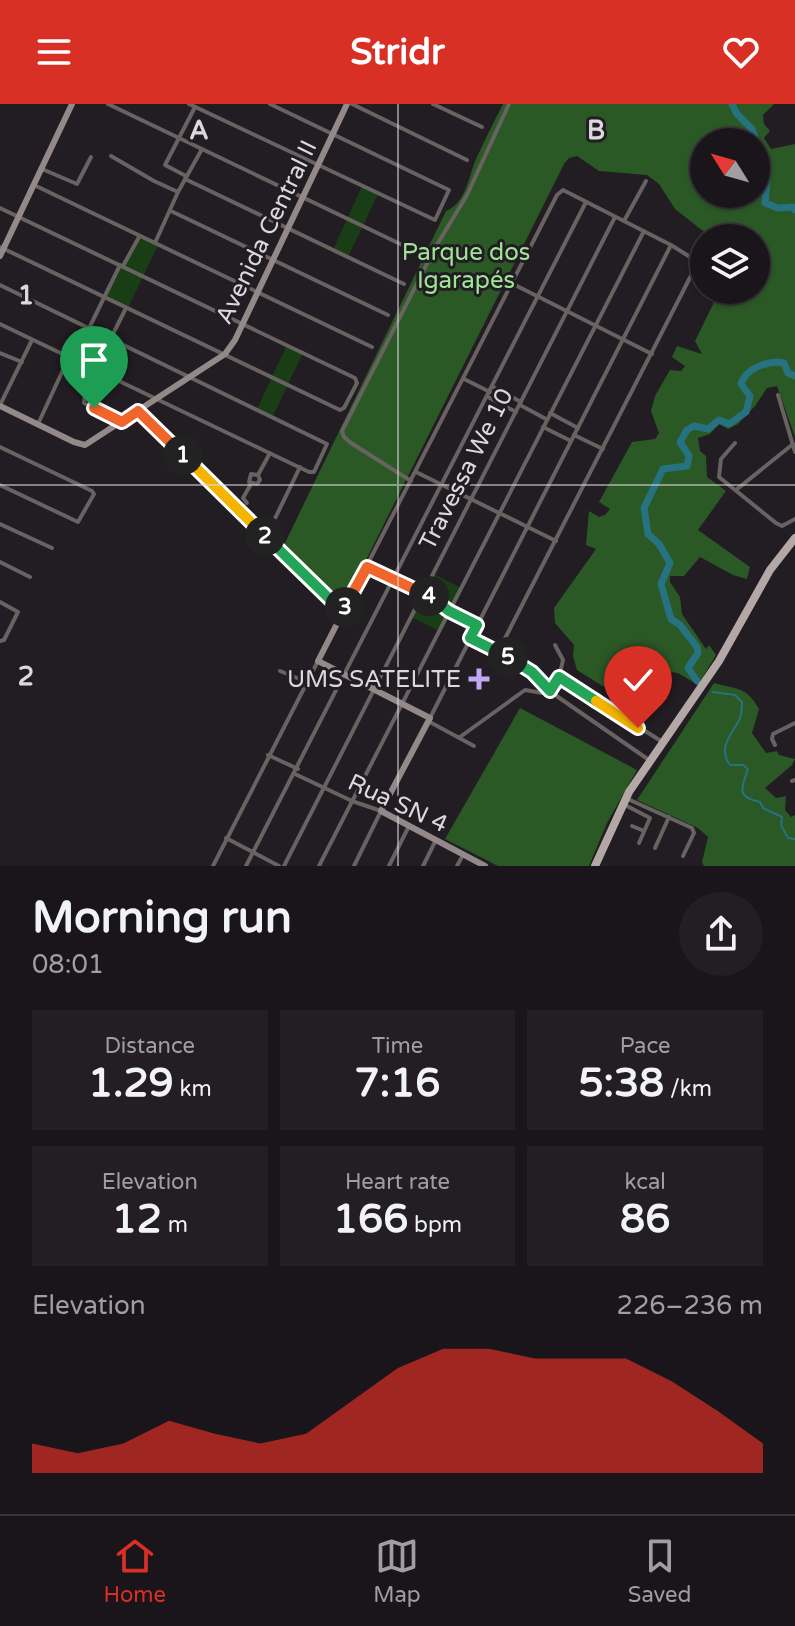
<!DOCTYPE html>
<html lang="en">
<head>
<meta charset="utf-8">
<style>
  :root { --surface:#1a151a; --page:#231e23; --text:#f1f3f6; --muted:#9f9fa2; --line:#383439; --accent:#d93025 }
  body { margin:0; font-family:"Varela Round",sans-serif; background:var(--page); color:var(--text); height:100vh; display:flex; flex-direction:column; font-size:30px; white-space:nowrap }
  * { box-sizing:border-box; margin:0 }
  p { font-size:26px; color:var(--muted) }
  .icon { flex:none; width:44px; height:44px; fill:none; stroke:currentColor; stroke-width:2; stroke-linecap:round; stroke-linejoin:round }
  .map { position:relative; height:762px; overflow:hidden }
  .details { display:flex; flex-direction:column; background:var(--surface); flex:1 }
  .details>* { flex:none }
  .needle { width:52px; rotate:307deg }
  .fabs { position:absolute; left:690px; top:24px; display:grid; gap:16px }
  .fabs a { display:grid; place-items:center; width:80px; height:80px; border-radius:50%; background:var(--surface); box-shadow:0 2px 6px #0004,0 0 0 2px var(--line); font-size:40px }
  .pin { position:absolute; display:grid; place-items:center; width:68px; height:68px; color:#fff; margin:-82px -34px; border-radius:50% 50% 50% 0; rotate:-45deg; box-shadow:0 0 8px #0007 }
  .pin .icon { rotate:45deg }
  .km { position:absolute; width:40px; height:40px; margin:-20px; border-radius:50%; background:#222; color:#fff; font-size:22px; line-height:40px; text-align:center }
  .round { display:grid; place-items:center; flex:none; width:84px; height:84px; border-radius:42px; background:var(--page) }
  .head { display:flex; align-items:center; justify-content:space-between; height:136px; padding:0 32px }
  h1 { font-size:44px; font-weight:800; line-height:60px }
  .metrics { display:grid; grid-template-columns:repeat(3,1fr); gap:12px; height:136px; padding:8px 32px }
  .metrics div { display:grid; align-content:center; border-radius:0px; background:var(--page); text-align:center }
  .metrics b { font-size:40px; font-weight:800 }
  .metrics small { font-size:22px; font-weight:400 }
  .metrics p { font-size:22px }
  .chart { height:224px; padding:16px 32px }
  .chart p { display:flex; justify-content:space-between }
  .chart svg { width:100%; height:144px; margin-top:8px; fill:var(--accent); opacity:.7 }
  header { display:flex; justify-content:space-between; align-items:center; height:104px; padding:0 32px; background:var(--accent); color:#fff; font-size:36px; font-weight:800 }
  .tab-bar { display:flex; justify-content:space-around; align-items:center; height:112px; border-top:2px solid var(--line); background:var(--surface); font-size:22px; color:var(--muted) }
  .tab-bar a { display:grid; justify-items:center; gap:4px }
  .tab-bar .current { color:var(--accent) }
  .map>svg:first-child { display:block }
  .green { fill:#193d15 }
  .forest { fill:#2b5926; fill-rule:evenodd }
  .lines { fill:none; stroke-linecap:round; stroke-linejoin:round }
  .stream { stroke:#267281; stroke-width:2 }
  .river { stroke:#267281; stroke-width:7 }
  .street { stroke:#686261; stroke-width:4 }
  .secondary { stroke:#938988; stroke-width:6 }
  .primary { stroke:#b4a8a6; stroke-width:8 }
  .split-1-casing { stroke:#fff; stroke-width:16 }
  .split-2-casing { stroke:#fff; stroke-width:16 }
  .split-3-casing { stroke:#fff; stroke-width:16 }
  .split-4-casing { stroke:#fff; stroke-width:16 }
  .split-5-casing { stroke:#fff; stroke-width:16 }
  .split-6-casing { stroke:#fff; stroke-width:16 }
  .split-7-casing { stroke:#fff; stroke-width:16 }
  .split-1 { stroke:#f0652b; stroke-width:10 }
  .split-2 { stroke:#f5b400; stroke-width:10 }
  .split-3 { stroke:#22a559; stroke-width:10 }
  .split-4 { stroke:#f0652b; stroke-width:10 }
  .split-5 { stroke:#22a559; stroke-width:10 }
  .split-6 { stroke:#22a559; stroke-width:10 }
  .split-7 { stroke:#f5b400; stroke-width:10 }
  .grid { fill:none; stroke:#dcd8dd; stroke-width:2; stroke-opacity:0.55 }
  .poi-dot { fill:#c0a8f4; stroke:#221c23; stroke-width:3 }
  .labels { text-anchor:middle; stroke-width:6; stroke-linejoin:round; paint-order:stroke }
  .street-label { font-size:24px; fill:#dcd8dd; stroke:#221c23 }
  .park-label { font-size:24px; fill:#a0e497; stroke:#221c23 }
  .poi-label { font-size:24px; fill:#dcd8dd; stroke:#221c23; text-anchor:end }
  .grid-label { font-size:26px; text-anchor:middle; font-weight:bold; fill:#dcd8dd; stroke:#221c23; stroke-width:6; stroke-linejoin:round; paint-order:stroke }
</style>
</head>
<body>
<header><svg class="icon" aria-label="menu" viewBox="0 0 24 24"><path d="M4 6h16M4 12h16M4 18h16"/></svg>Stridr<svg class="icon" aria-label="heart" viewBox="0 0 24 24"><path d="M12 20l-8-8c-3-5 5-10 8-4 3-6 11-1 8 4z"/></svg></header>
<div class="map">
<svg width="795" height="762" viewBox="0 0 795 762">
  <rect width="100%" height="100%" fill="#221c23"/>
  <!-- green -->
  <g class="green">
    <polygon points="362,82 378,90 348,153 333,146"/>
    <polygon points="140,132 158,141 128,204 104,193 120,161 124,163"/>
    <polygon points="287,241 303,249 273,312 257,305"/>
    <polygon points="434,470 461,484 439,527 411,513"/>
  </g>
  <!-- forest -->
  <g class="forest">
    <path d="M503 0H774L763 11 764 20 770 27 764 34 771 45 795 40V333L777 282 767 284 755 302 738 320 728 325 719 320 710 330 698 334 700 347 706 352 707 373 726 387 698 426 750 463 747 475 733 471 700 453 684 472H670V478L680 493 682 510 706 545 709 541 716 551 698 581 678 569 664 567 633 601 577 566 573 552 574 541 555 519 554 504 596 445 586 441 589 407 599 413 605 411 610 405 599 398 632 338 655 335 659 329 651 307 655 292 670 266 681 267 685 262 672 253 677 242 702 250 695 237 720 186H756V134H712L675 105 659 80 647 71 599 67 577 52 569 54 564 60 344 500 340 501 283 443 446 107C467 99 469 69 477 53 485 35 494 18 503 0ZM704 38H756V90H704Z"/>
    <path d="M714 579C738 586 746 582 759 605L752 629 766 649 777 647 779 651 795 655 792 661 765 684 776 694 786 692 785 706 791 713 795 711V762H704L702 758 708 733 698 724 637 696Z"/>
    <polygon points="520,604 637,666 607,719 589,762 498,762 445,735"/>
  </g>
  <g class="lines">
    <!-- stream -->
    <path class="stream" d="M713 588 735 591 742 598C742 605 742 612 738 618 730 632 718 645 730 661H743L748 665C742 683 735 693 760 698L763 704 782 713 781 721 788 734 795 735"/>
    <!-- river -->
    <g class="river">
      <polyline points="732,0 737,10 752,25 764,59 767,74 765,99 778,104 793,103 795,106"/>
      <path d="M697 577 688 564 698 549 697 543 680 521 671 515 661 480 670 459 659 440 648 430 644 404 663 365 687 362 689 352 680 338 687 326 694 322 708 325 719 316 729 320 746 308 750 292 741 280C746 264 768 256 784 259L788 269 795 272"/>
    </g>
    <!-- street -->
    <g class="street">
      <polyline points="108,0 417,148"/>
      <polyline points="189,0 435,116 449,86 270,0"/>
      <polyline points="352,0 467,56"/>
      <polyline points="433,0 482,23"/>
      <polyline points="111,52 154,77 178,88"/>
      <polyline points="42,65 77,80 91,53"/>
      <polyline points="186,72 165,61 195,3"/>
      <polyline points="185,75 404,180"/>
      <polyline points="34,81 372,243"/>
      <polyline points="0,104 355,274 357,279 344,304 340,306 0,143"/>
      <polyline points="171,107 388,211"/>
      <polyline points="624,117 646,77"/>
      <polyline points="155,139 178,88 202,45"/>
      <polyline points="123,162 139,133"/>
      <polyline points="513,180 652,250"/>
      <polyline points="0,181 327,340 314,368 309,368 0,220"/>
      <polyline points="111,234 126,204"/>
      <polyline points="0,249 22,258"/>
      <polyline points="74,255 120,161"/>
      <polyline points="97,266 85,289 84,299 121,318"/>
      <polyline points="464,275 490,288"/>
      <polyline points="493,283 521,298"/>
      <polyline points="778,291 795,348"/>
      <polyline points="488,293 516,308"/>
      <polyline points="0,301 32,236"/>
      <polyline points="520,301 546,315"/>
      <polyline points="550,309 578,324"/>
      <polyline points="38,320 69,253"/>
      <polyline points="543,323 571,337"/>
      <polyline points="574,331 603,345"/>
      <polyline points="735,339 721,355 719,373 776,419 782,422 795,415"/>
      <polyline points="0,343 92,387 94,390 78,418 0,381"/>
      <polyline points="416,368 556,437"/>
      <polyline points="258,371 260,376 257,380 249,378 251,370 258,371 270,349"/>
      <polyline points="411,377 351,339 344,333 342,327 435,144 467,91 509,0"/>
      <polyline points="736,386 793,340"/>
      <polyline points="247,399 243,394 251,380"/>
      <polyline points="0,420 52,444"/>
      <polyline points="266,433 300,363"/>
      <polyline points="0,458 30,473"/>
      <polyline points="367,463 423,488 449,506"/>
      <polyline points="0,498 18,508 4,536 0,537"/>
      <polyline points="343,508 557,91 563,86 671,141 698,158 498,548"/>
      <polyline points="450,508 477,521"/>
      <polyline points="470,534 526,564 558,593 649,656"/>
      <polyline points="280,567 307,578"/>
      <polyline points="559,573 661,637"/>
      <polyline points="550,587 559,573 563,556 555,541"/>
      <polyline points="430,614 671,141"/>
      <polyline points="428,617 474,642"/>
      <polyline points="460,633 525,586 542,589 550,587"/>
      <polyline points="775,641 772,635 773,630 795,619"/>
      <polyline points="268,651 298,665"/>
      <polyline points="295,670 352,697 381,707 354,762"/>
      <polyline points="792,677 795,676"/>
      <polyline points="630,696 692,724 694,729 683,752"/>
      <polyline points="627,702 650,714 639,739"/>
      <polyline points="632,722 644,727"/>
      <polyline points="226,734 279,762"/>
      <polyline points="655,744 669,713"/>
      <polyline points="213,762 318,557"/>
      <polyline points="246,762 586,98"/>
      <polyline points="284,762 615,113"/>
      <polyline points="319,762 644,127"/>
      <polyline points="389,762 409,722"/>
      <polyline points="423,762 436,736"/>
      <polyline points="457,762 463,751"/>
    </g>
    <!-- secondary -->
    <g class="secondary">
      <polyline points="0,152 72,0"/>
      <polyline points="0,302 74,338 85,341 225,250 235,236 347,0"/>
      <polyline points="138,307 343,508 318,557 430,614 381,707 485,762"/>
    </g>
    <!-- primary -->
    <polyline class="primary" points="595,762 629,688 719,557 770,466 795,434"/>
  </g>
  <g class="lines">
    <!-- split-1 casing -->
    <g class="split-1-casing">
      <polyline id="split-1" points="94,304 122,318 138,307 183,351"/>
    </g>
    <!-- split-2 casing -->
    <g class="split-2-casing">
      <polyline id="split-2" points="183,351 265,432"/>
    </g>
    <!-- split-3 casing -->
    <g class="split-3-casing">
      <polyline id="split-3" points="265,432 343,508 345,503"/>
    </g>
    <!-- split-4 casing -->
    <g class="split-4-casing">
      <polyline id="split-4" points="345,503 367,463 429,492"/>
    </g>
    <!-- split-5 casing -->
    <g class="split-5-casing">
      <polyline id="split-5" points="429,492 449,507 477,521 470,534 508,553"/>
    </g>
    <!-- split-6 casing -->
    <g class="split-6-casing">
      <polyline id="split-6" points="508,553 532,568 550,587 559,573 596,597"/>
    </g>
    <!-- split-7 casing -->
    <g class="split-7-casing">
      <polyline id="split-7" points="596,597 638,624"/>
    </g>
    <!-- split-1 -->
    <use href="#split-1" class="split-1"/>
    <!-- split-2 -->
    <use href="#split-2" class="split-2"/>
    <!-- split-3 -->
    <use href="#split-3" class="split-3"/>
    <!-- split-4 -->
    <use href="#split-4" class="split-4"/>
    <!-- split-5 -->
    <use href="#split-5" class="split-5"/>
    <!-- split-6 -->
    <use href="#split-6" class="split-6"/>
    <!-- split-7 -->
    <use href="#split-7" class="split-7"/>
  </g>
  <!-- grid -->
  <path class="grid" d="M398 0V762M0 381H795"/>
  <!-- markers -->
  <path class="poi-dot" d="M475 563h8v8h8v8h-8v8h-8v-8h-8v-8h8z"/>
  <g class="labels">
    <!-- street labels -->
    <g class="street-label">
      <text transform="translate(266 128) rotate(-64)" y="8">Avenida Central II</text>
      <text transform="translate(466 365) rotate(-63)" y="8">Travessa We 10</text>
      <text transform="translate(398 699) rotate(25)" y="8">Rua SN 4</text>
    </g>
    <!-- park labels -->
    <g class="park-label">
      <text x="466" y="156">Parque dos<tspan x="466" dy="28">Igarapés</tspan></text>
    </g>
    <!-- poi labels -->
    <g class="poi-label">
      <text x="461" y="583">UMS SATELITE</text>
    </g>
  </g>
  <g class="grid-label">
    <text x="199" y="35">A</text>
    <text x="596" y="35">B</text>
    <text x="26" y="200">1</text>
    <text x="26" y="581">2</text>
  </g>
</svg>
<div class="fabs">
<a><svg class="needle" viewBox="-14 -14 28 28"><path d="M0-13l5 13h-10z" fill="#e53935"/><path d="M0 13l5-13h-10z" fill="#9f9fa2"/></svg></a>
<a><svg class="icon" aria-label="layers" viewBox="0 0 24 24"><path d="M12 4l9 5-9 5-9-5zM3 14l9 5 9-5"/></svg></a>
</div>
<div class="pin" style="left:94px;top:304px;background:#1e9e55"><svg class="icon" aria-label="arrive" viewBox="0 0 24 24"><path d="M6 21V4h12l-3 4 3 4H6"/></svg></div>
<div class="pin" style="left:638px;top:624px;background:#d93025"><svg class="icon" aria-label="check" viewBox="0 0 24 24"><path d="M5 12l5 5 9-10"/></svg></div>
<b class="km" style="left:183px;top:351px">1</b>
<b class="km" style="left:265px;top:432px">2</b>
<b class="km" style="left:345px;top:503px">3</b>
<b class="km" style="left:429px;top:492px">4</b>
<b class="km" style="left:508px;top:553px">5</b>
</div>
<section class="details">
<div class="head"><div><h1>Morning run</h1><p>08:01</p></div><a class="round"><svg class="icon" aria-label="share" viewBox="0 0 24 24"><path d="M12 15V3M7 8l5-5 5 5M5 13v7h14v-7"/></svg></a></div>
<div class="metrics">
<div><p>Distance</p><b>1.29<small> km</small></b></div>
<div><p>Time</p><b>7:16</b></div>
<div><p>Pace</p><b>5:38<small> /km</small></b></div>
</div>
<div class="metrics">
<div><p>Elevation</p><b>12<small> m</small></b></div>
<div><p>Heart rate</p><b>166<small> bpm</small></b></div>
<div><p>kcal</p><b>86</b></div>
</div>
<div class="chart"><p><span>Elevation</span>226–236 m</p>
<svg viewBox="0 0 160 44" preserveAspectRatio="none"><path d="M0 44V35L10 38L20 35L30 28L40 32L50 35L60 32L70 22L80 12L90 6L100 6L110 9L120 9L130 9L140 16L150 25L160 35V44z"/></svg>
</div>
</section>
<nav class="tab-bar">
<a class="current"><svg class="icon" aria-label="home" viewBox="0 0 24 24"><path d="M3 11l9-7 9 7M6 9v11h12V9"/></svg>Home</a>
<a><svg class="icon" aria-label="map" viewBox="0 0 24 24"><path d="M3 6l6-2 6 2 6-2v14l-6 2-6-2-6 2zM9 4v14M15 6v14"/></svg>Map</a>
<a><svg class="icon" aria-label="saved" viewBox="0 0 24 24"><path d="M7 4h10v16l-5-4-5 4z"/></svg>Saved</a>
</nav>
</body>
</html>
